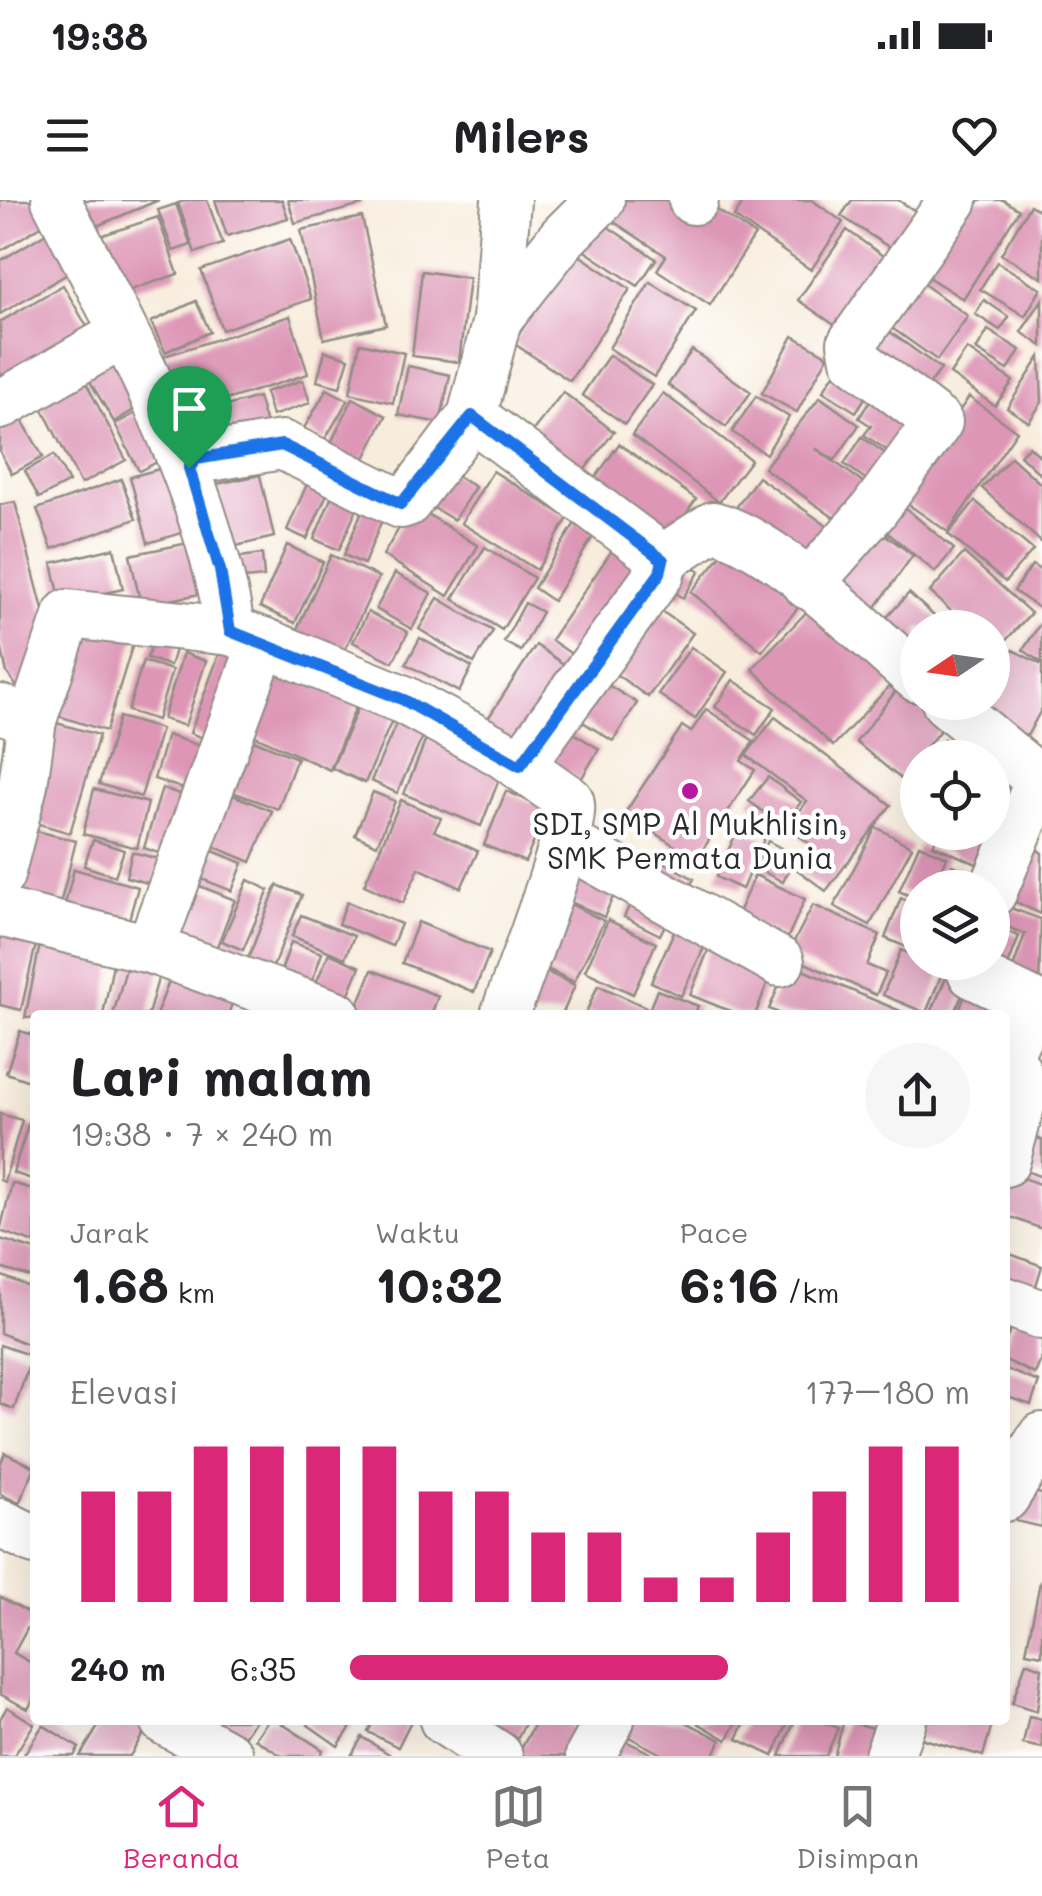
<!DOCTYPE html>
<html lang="id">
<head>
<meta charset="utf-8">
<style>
  :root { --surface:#fff; --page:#f6f6f6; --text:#202124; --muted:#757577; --line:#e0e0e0; --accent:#db2777 }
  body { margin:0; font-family:Mali,sans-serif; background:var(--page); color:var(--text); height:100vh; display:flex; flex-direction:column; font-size:38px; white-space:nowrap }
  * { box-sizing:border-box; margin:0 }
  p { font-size:32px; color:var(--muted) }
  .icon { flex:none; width:55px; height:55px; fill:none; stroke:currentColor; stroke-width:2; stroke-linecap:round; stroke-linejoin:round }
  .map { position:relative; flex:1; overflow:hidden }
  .sheet { position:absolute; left:30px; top:810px; width:980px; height:715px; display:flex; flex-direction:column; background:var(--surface); border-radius:10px; box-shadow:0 10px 40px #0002 }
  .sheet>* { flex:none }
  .needle { width:65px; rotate:257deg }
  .controls { position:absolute; left:900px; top:410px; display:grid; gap:20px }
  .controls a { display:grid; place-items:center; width:110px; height:110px; border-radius:50%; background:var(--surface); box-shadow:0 10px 40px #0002; font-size:50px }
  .pin { position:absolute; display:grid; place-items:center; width:85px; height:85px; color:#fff; margin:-102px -42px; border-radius:50% 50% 50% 0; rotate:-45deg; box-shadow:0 0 10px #0007 }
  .pin .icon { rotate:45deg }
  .round { display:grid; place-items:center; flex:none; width:105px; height:105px; border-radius:52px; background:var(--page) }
  .head { display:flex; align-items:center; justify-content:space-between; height:170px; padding:0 40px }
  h1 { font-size:55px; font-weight:800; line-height:75px }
  .metrics { display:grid; grid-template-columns:repeat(3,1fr); gap:15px; height:170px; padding:10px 40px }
  .metrics div { display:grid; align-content:center }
  .metrics b { font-size:50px; font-weight:800 }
  .metrics small { font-size:28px; font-weight:400 }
  .metrics p { font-size:28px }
  .chart { height:280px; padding:20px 40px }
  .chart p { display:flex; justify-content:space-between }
  .chart svg { width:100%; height:180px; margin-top:10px; stroke:var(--accent); stroke-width:6 }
  ul { padding:0 40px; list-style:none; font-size:32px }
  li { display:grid; grid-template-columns:160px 120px 1fr; align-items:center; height:75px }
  li i { height:25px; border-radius:12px; background:var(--accent) }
  .status { display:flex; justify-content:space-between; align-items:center; height:70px; padding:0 50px; background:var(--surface); direction:ltr }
  .status svg { height:28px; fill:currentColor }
  header { display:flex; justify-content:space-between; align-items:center; height:130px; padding:0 40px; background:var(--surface); font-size:45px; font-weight:800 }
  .dock { display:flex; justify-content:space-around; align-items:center; height:140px; border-top:2px solid var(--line); background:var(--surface); font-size:28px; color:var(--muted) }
  .dock a { display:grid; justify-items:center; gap:5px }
  .dock .current { color:var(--accent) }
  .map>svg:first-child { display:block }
  .building { fill:#dd96b6 }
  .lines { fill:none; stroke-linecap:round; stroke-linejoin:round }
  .minor-casing { stroke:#928c84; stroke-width:52 }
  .minor { stroke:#fff; stroke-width:48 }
  .route-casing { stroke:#fff; stroke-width:20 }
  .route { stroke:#1a73e8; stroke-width:12 }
  .poi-dot { fill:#b5179e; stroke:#fff; stroke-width:4 }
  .labels { text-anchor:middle; stroke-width:9; stroke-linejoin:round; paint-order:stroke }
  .poi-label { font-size:30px; fill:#2b2b2b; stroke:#fff }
</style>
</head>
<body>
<div class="status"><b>19:38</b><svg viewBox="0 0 49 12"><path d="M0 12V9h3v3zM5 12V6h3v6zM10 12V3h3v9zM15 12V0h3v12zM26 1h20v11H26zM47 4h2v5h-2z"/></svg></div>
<header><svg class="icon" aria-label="menu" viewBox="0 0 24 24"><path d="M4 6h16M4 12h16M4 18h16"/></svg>Milers<svg class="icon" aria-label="heart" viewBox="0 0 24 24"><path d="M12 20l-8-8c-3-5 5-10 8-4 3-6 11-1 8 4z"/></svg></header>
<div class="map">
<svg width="1042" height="1556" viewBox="0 0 1042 1556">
  <rect width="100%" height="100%" fill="#fff"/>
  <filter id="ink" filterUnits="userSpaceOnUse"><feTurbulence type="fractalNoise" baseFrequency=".01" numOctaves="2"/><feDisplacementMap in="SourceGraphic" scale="20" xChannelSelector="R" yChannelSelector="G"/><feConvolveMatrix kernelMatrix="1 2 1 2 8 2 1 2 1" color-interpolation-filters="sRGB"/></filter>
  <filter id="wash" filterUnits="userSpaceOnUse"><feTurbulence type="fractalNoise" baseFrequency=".0048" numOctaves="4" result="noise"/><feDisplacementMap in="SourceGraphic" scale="40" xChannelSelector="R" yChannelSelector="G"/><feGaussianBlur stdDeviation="2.25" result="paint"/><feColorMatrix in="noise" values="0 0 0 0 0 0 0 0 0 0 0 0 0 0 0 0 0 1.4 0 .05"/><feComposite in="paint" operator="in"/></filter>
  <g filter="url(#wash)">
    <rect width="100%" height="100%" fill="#f8eddd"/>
    <g id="blocks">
      <!-- building -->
      <g class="building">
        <polygon points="0,0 40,0 51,20 0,51"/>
        <polygon points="75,0 159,0 87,30"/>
        <polygon points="187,0 207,0 223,44 195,53 178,3"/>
        <polygon points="215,0 282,0 288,18 227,36"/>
        <polygon points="288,0 360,0 362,5 295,23"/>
        <polygon points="619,0 702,0 755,35 710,105 657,70 666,56 608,18"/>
        <polygon points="745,0 812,0 843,22 811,70 734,17"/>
        <polygon points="852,0 898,0 926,18 901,55 841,16"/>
        <polygon points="961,0 1003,0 1019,10 963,99 917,70"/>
        <polygon points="176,4 191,45 173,51 158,10"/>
        <polygon points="1030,5 1042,12 1042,78 1001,54"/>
        <polygon points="158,17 178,74 116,95 97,37"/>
        <polygon points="362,17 386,125 324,139 301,30"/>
        <polygon points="595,18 656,59 638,86 577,46"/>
        <polygon points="56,27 79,67 0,114 0,61"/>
        <polygon points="847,30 897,66 846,133 798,100"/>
        <polygon points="290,39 311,99 222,130 201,70"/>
        <polygon points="573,51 630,89 570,181 513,143"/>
        <polygon points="997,62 1041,89 1025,116 980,89"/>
        <polygon points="422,71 469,78 459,162 412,156"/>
        <polygon points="914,77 968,116 937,160 882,121"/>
        <polygon points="650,82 696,111 654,177 609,148"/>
        <polygon points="63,85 94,139 10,189 0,172 0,122"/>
        <polygon points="984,100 1009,117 1000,130 975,114"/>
        <polygon points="1042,100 1042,146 1021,132"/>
        <polygon points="196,101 210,132 165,152 151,122"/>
        <polygon points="290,116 308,174 182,214 164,156"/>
        <polygon points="875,121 941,169 919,198 856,150"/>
        <polygon points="988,130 1020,150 1008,170 976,150"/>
        <polygon points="793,136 828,156 797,212 762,193"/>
        <polygon points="117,143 151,200 114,222 80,165"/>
        <polygon points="360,143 404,153 393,203 350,193"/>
        <polygon points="967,149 1013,181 995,206 950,174"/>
        <polygon points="692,150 751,192 726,227 668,185"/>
        <polygon points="325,151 349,158 340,187 317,181"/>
        <polygon points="609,155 652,185 625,224 582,195"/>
        <polygon points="1040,157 1042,202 1029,222 1007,208"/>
        <polygon points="841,163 874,184 856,212 823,191"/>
        <polygon points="408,166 450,175 440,223 398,215"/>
        <polygon points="78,167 126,260 81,284 33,190"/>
        <polygon points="303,180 310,203 272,216 265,192"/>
        <polygon points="327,189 348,200 324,241 304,228"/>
        <polygon points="876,191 922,218 897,257 864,235 871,226 859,218"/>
        <polygon points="563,192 614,232 572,286 521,246"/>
        <polygon points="663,193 751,260 719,302 632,235"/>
        <polygon points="756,196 789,217 766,254 732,232"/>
        <polygon points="258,197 267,228 207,245 198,214"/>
        <polygon points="820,197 859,225 835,260 815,248 867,285 840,322 764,268"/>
        <polygon points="969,197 1017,231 948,332 899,298"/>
        <polygon points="353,198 386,216 358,272 325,255"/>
        <polygon points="12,202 43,257 12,274 0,252 0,208"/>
        <polygon points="154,204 177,252 139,271 115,224"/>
        <polygon points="862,237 892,258 874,285 844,264"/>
        <polygon points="619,244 696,299 663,347 585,293"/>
        <polygon points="1029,246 1042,258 1042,276 1020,255"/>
        <polygon points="54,255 69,282 39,298 25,271"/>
        <polygon points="1011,257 1042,285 1042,343 982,288"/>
        <polygon points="178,264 196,329 148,343 130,277"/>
        <polygon points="442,267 475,287 454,320 422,301"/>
        <polygon points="493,271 568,318 537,370 461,323"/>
        <polygon points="260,275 274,337 232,347 217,284"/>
        <polygon points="311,275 331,285 307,339 287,330"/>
        <polygon points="758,277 833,330 806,370 730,316"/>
        <polygon points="121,279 136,319 52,349 37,309"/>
        <polygon points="336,286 362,297 339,350 314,339"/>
        <polygon points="895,299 954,349 935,372 876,323"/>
        <polygon points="366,301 386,310 364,364 344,355"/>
        <polygon points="975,301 1033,350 1005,382 948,334"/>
        <polygon points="15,302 47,425 20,491 7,473 0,441 0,305"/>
        <polygon points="413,305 478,346 448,396 383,355"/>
        <polygon points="577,320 596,332 553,401 534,388"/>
        <polygon points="870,324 913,355 871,414 829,384"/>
        <polygon points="736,337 807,397 762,451 691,392"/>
        <polygon points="203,340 214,391 141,406 130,355"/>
        <polygon points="617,343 647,364 582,461 551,440"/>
        <polygon points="287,345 323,362 295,423 260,407"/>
        <polygon points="485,347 534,378 502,430 453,399"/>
        <polygon points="114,348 123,389 61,403 52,363"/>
        <polygon points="964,353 1031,413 996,451 992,428 970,428 930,392"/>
        <polygon points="262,354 264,377 235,380 233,358"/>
        <polygon points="331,355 379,377 341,458 294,436"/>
        <polygon points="676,356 700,371 683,398 659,382"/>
        <polygon points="1032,365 1042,371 1042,410 1014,391"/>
        <polygon points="395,373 431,393 412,429 376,409"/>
        <polygon points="909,393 947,428 918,428 918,463 878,427"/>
        <polygon points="438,398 493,431 474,463 419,429"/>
        <polygon points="818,400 898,477 833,546 752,469"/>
        <polygon points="647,401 693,433 648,497 603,465"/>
        <polygon points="525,403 542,412 521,451 504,442"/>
        <polygon points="368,412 408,432 393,462 353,442"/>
        <polygon points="82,420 135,437 106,531 52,514"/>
        <polygon points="1042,421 1042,463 1023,450"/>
        <polygon points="158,426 180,433 170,466 147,458"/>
        <polygon points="420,438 472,467 459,492 406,464"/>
        <polygon points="224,441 241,448 208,540 190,533"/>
        <polygon points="536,445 575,472 520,556 481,529"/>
        <polygon points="691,447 727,472 695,519 658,494"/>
        <polygon points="1013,450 1042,465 1042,508 1027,536 980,510 984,502 992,502 992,487"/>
        <polygon points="183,453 206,461 185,526 163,519"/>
        <polygon points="259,459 360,497 330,570 231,525"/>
        <polygon points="143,461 172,470 157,520 128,511"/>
        <polygon points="595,477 637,503 613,541 572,515"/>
        <polygon points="733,480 775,508 756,535 715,507"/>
        <polygon points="903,482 918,494 918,502 928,502 949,519 901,579 856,542"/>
        <polygon points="363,496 396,511 365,583 332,568"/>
        <polygon points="706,509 754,541 741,561 755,570 696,660 625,613 682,526 691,532"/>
        <polygon points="400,515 427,528 397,593 371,581"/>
        <polygon points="119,517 161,529 141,597 99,584"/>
        <polygon points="775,517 891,605 826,691 795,668 811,645 788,627 807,601 746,555"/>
        <polygon points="46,520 99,535 70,633 18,618"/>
        <polygon points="567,529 599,549 580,581 548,561"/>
        <polygon points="232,531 297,558 278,609 211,584"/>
        <polygon points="167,535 204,547 190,591 154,579"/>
        <polygon points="427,537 503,569 481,626 404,594"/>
        <polygon points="944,539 985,558 935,558"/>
        <polygon points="992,561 1015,572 992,622"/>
        <polygon points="768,577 801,602 782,627 749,601"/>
        <polygon points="211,586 272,611 251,662 191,637"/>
        <polygon points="162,588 189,597 170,657 144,648"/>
        <polygon points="94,589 148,603 137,648 83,634"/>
        <polygon points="506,591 548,609 525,662 484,645"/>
        <polygon points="373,592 395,601 377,645 355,635"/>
        <polygon points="401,600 441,618 434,631 478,651 461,688 419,668 403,703 364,685"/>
        <polygon points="17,626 76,641 57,717 0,703"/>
        <polygon points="739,627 764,639 742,689 716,677"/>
        <polygon points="876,627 912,647 870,725 834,706"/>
        <polygon points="939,632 993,632 988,669 933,645"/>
        <polygon points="93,640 124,650 115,676 84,666"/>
        <polygon points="768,641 796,656 783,682 755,667"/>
        <polygon points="190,642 243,663 232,691 179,670"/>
        <polygon points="919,645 947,657 934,688 918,688 918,699 899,691"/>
        <polygon points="1036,649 1042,653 1041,714 1011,700"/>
        <polygon points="132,652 162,660 155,685 126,677"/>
        <polygon points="658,659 694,679 681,701 646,682"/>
        <polygon points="576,660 620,681 604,717 559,697"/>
        <polygon points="952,665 987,679 983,688 943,688"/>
        <polygon points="74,669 138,687 125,734 62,716"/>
        <polygon points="755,675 805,699 787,739 736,717"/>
        <polygon points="177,677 235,700 211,762 158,738"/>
        <polygon points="248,680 269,690 243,750 222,741"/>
        <polygon points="277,685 302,695 268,779 244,769"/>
        <polygon points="635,694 671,712 660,735 624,717"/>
        <polygon points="558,698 604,721 574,782 528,760"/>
        <polygon points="901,698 918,705 918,752 885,738"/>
        <polygon points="347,702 401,724 392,746 338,724"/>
        <polygon points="813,705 880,735 867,765 886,773 876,795 787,755"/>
        <polygon points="1002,705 1041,719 1039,787 1010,776 1025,734 995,722"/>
        <polygon points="301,715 354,736 345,758 292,736"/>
        <polygon points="608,720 656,743 633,794 585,771"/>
        <polygon points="418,722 490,752 474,792 402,763"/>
        <polygon points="677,725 708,739 681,796 651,782"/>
        <polygon points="0,726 38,735 21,810 0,805"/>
        <polygon points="992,726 1019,736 1004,776 992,762"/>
        <polygon points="41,739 115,754 103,815 25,818"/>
        <polygon points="712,741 774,766 755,815 740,815 690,795"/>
        <polygon points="291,742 322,753 307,796 276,786"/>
        <polygon points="901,750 918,757 918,762 944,768 926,813 883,795"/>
        <polygon points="329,753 360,767 342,810 310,797"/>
        <polygon points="129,758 161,768 148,815 113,815"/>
        <polygon points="530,764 575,785 562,815 511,815"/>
        <polygon points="788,764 910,815 783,815 769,809"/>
        <polygon points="372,770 438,796 431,815 370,815 356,810"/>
        <polygon points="173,771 235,795 228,815 156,815"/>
        <polygon points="947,775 967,783 954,815 930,815"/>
        <polygon points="969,783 1008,797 1002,815 958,815"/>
        <polygon points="598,785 646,807 642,815 585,815"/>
        <polygon points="657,790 698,806 694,815 647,815"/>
        <polygon points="20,831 35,836 35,883 6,873"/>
        <polygon points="0,914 22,920 4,982 0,980"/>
        <polygon points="28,925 35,927 35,980 13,973"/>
        <polygon points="1022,932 1042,940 1042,977 1010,965"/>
        <polygon points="1008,972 1042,985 1042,1029 1005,1015"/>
        <polygon points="12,983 35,990 35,1043 0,1031"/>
        <polygon points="0,1039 35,1050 34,1078 0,1068"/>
        <polygon points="1005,1052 1042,1066 1032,1099 1005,1088"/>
        <polygon points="0,1075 35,1089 34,1147 0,1133"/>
        <polygon points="1017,1114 1042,1124 1042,1157 1035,1174 1005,1160 1005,1142"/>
        <polygon points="0,1145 32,1156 14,1209 0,1204"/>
        <polygon points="1005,1169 1039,1182 1031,1205 1005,1196"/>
        <polygon points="5,1253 35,1267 19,1303 0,1294 0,1265"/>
        <polygon points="1022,1290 1042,1294 1042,1327 1016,1321"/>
        <polygon points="1040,1382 1042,1383 1042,1455 1026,1452"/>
        <polygon points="0,1397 34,1416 14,1453 35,1465 35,1496 28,1509 0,1494"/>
        <polygon points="1026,1462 1042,1468 1037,1511 1012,1503"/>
        <polygon points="7,1507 34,1524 14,1556 0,1556 0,1519"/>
        <polygon points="1029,1516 1042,1519 1042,1548 1023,1544"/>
        <polygon points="102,1520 139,1520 148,1526 130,1556 80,1556"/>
        <polygon points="212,1520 256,1520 234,1550"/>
        <polygon points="268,1520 276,1520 323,1550 320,1556 282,1556 255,1539"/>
        <polygon points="311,1520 350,1520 354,1523 338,1546 308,1525"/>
        <polygon points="374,1520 409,1520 411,1521 398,1547 368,1532"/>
        <polygon points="484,1520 527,1520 517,1539"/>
        <polygon points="537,1520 561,1520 592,1538 582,1556 517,1556"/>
        <polygon points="619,1520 682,1520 721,1540 713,1556 665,1556 614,1529"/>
        <polygon points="700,1520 738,1520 727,1540 698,1523"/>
        <polygon points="746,1520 789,1520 773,1556 737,1539"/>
        <polygon points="795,1520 818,1520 838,1528 826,1556 780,1556"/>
        <polygon points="844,1520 888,1532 881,1556 834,1556"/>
        <polygon points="909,1520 993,1520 983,1556 906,1534"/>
        <polygon points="43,1525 79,1548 74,1556 23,1556"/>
        <polygon points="607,1532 650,1553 649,1556 596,1556"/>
        <polygon points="362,1537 392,1556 351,1556"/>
      </g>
    </g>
  </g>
  <g filter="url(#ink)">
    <use href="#blocks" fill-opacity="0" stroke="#928c84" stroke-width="2.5"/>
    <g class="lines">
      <!-- minor casing -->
      <g class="minor-casing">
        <g id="minor">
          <path d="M56 0C128 141 204 273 231 431"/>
          <polyline points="693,0 694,0"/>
          <polyline points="497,120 563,37 600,0"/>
          <polyline points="0,205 123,134"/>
          <path d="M472 216 663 359 713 326C777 343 865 433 918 478"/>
          <polyline points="189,268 197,259 282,245 401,304 407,302 472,216 497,120 506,0"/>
          <polyline points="808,385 873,311 938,222 855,159 852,143 953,0"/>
          <polyline points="946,502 1042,582"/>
          <polyline points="0,509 32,520 23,585 0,675"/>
          <path d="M32 520 68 414 231 431 263 442 404 500 502 553 569 600C580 620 516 782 505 815"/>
          <polyline points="520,566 660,373 663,359"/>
          <polyline points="567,643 780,762"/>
          <polyline points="992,693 1039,582"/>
          <polyline points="0,712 150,749 336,815"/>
          <polyline points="150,749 263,442"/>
          <polyline points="968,762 973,774 1033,803 1008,855 1025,887 1005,962"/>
          <polyline points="1005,1101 1042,1115"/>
          <polyline points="1005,1297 1042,1237"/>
          <polyline points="0,1323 35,1340"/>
          <polyline points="164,1520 229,1556"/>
          <polyline points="444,1520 498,1556"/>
          <polyline points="590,1556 610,1520"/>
          <polyline points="889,1556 902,1520"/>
        </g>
      </g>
      <!-- minor -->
      <use href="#minor" class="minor"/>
    </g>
  </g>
  <g class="lines" filter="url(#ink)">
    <!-- route casing -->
    <g class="route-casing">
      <polygon id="route" points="472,216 663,360 660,373 520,566 404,500 230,431 220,370 189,268 196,259 282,245 401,304"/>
    </g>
    <!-- route -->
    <use href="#route" class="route"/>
  </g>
  <!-- markers -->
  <circle class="poi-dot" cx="690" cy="591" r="10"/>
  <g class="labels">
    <!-- poi labels -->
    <g class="poi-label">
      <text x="690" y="635">SDI, SMP Al Mukhlisin,<tspan x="690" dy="34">SMK Permata Dunia</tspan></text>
    </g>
  </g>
</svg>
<div class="controls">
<a><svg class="needle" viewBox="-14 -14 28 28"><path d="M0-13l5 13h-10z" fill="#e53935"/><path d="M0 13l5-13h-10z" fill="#757577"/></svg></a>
<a><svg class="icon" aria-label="locate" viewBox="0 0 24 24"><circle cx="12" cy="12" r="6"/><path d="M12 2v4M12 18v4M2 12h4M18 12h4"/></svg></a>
<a><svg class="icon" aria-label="layers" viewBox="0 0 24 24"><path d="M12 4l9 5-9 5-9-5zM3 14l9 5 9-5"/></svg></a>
</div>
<div class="pin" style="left:189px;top:268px;background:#1e9e55"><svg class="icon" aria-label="arrive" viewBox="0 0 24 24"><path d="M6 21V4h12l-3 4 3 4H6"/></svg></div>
<section class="sheet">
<div class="head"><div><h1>Lari malam</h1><p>19:38 · 7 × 240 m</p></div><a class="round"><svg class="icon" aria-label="share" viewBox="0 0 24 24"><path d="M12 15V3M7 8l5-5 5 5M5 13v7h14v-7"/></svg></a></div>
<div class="metrics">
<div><p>Jarak</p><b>1.68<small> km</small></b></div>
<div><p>Waktu</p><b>10:32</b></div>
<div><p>Pace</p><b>6:16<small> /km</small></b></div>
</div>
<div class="chart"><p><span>Elevasi</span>177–180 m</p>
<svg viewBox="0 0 160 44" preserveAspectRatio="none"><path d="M5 44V17M15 44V17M25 44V6M35 44V6M45 44V6M55 44V6M65 44V17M75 44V17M85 44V27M95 44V27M105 44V38M115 44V38M125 44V27M135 44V17M145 44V6M155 44V6"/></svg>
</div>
<ul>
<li><b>240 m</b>6:35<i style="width:61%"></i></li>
</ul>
</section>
</div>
<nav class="dock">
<a class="current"><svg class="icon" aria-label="home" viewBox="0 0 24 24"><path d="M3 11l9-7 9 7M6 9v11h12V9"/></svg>Beranda</a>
<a><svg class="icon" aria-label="map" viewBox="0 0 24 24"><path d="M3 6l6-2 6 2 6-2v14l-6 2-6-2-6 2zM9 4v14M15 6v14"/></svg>Peta</a>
<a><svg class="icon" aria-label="saved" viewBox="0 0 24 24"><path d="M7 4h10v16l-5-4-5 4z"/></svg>Disimpan</a>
</nav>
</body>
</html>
